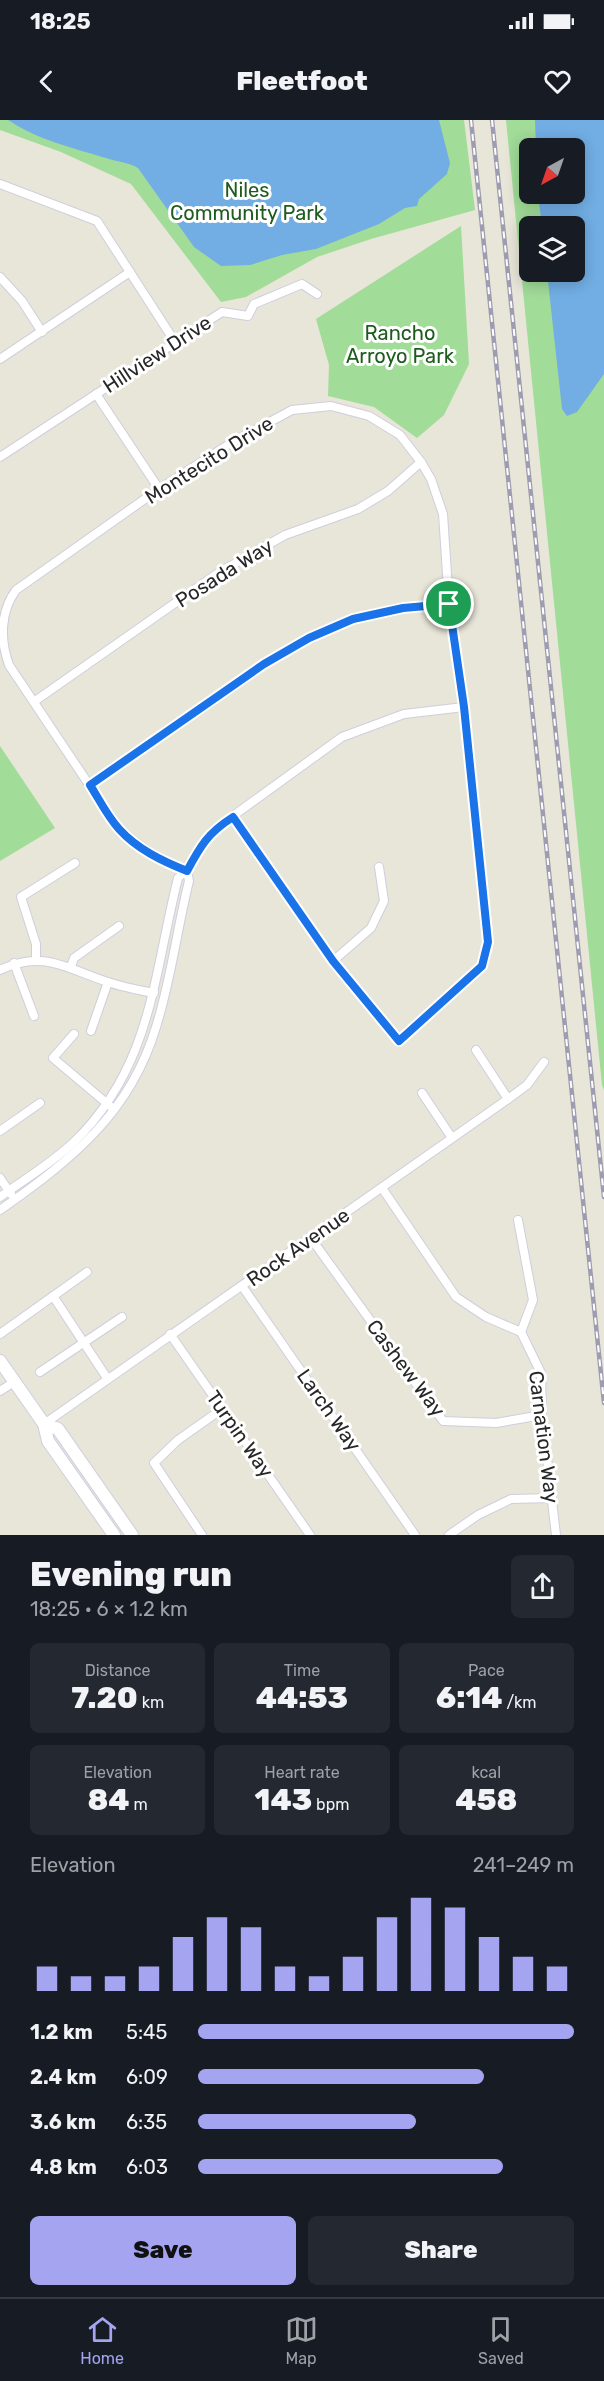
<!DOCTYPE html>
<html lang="en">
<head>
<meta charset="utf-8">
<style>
  :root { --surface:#171b24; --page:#242831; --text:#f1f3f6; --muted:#9ea1a6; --line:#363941; --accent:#a4a4f1 }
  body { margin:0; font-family:Rubik,sans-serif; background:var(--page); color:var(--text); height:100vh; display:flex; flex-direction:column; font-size:22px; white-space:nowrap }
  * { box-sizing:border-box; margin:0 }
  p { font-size:20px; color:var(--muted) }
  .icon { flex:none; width:33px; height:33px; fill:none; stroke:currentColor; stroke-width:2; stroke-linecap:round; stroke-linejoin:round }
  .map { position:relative; height:1415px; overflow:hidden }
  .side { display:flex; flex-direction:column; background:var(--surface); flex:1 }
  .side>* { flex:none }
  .needle { width:39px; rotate:220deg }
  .controls { position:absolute; left:519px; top:18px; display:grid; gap:12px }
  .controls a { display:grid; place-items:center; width:66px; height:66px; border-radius:9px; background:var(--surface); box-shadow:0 3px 15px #0003; font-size:30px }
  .pin { position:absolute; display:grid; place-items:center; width:51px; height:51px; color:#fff; margin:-26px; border:3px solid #fff; border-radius:50%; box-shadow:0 2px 6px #0007 }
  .round { display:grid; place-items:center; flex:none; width:63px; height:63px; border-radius:9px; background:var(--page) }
  .headline { display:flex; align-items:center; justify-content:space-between; height:102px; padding:0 30px }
  h1 { font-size:33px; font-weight:800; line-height:45px }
  .stats { display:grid; grid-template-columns:repeat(3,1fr); gap:9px; height:102px; padding:6px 30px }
  .stats div { display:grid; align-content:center; border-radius:9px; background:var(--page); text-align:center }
  .stats b { font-size:30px; font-weight:800 }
  .stats small { font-size:16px; font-weight:400 }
  .stats p { font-size:16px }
  .chart { height:168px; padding:12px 30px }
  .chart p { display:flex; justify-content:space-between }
  .chart svg { width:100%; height:108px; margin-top:6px; stroke:var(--accent); stroke-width:6 }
  .button { display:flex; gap:12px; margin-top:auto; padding:12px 30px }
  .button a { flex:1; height:69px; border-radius:9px; background:var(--accent); color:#111; font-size:24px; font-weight:800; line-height:69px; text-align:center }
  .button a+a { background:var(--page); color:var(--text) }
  ul { padding:0 30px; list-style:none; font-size:20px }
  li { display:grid; grid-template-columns:96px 72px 1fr; align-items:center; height:45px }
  li i { height:15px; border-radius:8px; background:var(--accent) }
  .status { display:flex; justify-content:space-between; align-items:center; height:42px; padding:0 30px; background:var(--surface); direction:ltr }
  .status svg { height:16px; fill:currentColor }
  header { display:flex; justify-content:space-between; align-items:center; height:78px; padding:0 30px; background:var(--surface); font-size:27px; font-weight:800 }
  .dock { display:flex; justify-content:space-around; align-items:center; height:84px; border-top:2px solid var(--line); background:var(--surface); font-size:16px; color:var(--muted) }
  .dock a { display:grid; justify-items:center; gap:3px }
  .dock .active { color:var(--accent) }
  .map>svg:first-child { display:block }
  .green { fill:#a1dc98; fill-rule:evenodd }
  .water { fill:#72aee4 }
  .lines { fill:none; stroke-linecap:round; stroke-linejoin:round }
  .minor-casing { stroke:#cfcedf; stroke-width:10 }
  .secondary-casing { stroke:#cfcedf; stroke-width:14 }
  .minor { stroke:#fff; stroke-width:8 }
  .secondary { stroke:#fff; stroke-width:12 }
  .rail-casing { stroke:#9e9cb0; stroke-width:4.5 }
  .rail { stroke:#fff; stroke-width:2; stroke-dasharray:7; stroke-linecap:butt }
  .route-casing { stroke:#fff; stroke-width:12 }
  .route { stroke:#1a73e8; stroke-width:8 }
  .labels { text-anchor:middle; stroke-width:6; stroke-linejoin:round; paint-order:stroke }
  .park-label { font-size:20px; fill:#1e5c1e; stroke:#fff }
  .street-label { font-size:20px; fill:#272727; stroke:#fff }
</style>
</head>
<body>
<div class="status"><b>18:25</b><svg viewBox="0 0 49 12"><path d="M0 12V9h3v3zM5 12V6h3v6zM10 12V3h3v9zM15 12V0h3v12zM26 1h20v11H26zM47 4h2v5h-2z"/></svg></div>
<header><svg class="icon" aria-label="back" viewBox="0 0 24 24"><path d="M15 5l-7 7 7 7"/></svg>Fleetfoot<svg class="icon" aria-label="heart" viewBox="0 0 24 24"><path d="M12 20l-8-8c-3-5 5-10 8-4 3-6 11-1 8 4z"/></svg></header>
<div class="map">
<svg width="604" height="1415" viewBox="0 0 604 1415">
  <rect width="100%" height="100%" fill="#e8e5d9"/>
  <!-- green -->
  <g class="green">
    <polygon points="0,0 464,0 475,90 371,119 317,137 246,177 221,182 131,64 61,32 0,10"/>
    <path d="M506 0H604V970L602 965ZM530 28H574V74H530ZM530 106H574V152H530Z"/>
    <polygon points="461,106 469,244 444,295 417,318 374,287 328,276 329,245 316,199"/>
    <polygon points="0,626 55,708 0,741"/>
  </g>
  <!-- water -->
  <g class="water">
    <path d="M8 0H439L450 43 447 54 419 79 417 86 405 88 379 104 316 129 282 135 250 145 221 146 194 127 138 48C128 42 117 42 106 38 73 28 38 20 8 0Z"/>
    <polygon points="535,0 604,0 604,254 577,292 567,296 562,289 547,152 574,152 574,106 542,106 538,74 574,74 574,28 536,28"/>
  </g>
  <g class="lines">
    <!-- minor casing -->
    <g class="minor-casing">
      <g id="minor">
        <polyline points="0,64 97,101 175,222"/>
        <polyline points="0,157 22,181 42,212"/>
        <polyline points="0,239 130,152"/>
        <polyline points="96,274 159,369"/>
        <polyline points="0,337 222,192 248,196 254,184 302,164 317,174"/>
        <polyline points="35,581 218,453 285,415 358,389 388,371 421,342"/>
        <polyline points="90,665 264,545 309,518 353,499 403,487 449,484"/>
        <path d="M187 751C160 740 139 727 118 708L9 545C0 520 0 492 16 470L159 369 231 323 292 290 331 286 369 296 400 315 421 342 431 359 443 394 449 484 464 587 488 822 481 846 399 921 333 841 233 697"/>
        <polyline points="36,840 36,824 21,777 75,743"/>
        <polyline points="333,841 371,808 384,781 379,747"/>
        <polyline points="14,843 34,896"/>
        <polyline points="71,847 74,838 119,806"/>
        <path d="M0 850C43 829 67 849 108 862 122 867 138 870 154 873"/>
        <polyline points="91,911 108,862"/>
        <polyline points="74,914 53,938 110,986"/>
        <polyline points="476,930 508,979"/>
        <polyline points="422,973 452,1018"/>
        <polyline points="0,1011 40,983"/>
        <polyline points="0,1058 11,1074"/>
        <polyline points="382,1068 456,1177 486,1197 521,1212 541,1253 542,1295 556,1415"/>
        <path d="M0 1077C25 1059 52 1043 74 1022 152 946 153 857 178 758 194 744 200 724 215 709L342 617 404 594 464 587"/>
        <path d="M0 1090C71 1040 130 994 156 907 171 860 177 809 189 761L187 751"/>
        <polyline points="518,1100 533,1180 521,1212"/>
        <polyline points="310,1117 443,1301 496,1303 542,1295"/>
        <polyline points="242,1166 415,1415"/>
        <polyline points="53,1176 107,1258"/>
        <polyline points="0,1214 87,1152"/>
        <polyline points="170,1214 310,1415"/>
        <polyline points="40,1252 122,1197"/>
        <polyline points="0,1271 14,1262"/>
        <polyline points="44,1304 508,979 527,965 544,942"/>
        <polyline points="202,1415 154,1343 178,1320 222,1289"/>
        <polyline points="449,1415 478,1395 511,1379 552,1378"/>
      </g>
    </g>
    <!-- secondary casing -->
    <g class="secondary-casing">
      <g id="secondary">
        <polyline points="0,1241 44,1304 48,1321 114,1415"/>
        <polyline points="44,1304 58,1309 132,1415"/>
      </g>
    </g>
    <!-- minor -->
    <use href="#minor" class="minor"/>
    <!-- secondary -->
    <use href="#secondary" class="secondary"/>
    <!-- rail casing -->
    <g class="rail-casing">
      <g id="rail">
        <polyline points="471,0 604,1283"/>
        <polyline points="492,0 604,1077"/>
      </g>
    </g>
    <!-- rail -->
    <use href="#rail" class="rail"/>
  </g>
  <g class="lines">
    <!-- route casing -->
    <g class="route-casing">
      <path id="route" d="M449 484 464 587 488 822 482 846 399 921 333 841 233 697C208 713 201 725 187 751 162 741 137 729 119 709 107 696 99 679 90 665L264 544 309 518 353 499 403 488Z"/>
    </g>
    <!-- route -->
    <use href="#route" class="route"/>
  </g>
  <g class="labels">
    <!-- park labels -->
    <g class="park-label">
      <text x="247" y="77">Niles<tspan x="247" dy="23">Community Park</tspan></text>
      <text x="400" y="220">Rancho<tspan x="400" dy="23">Arroyo Park</tspan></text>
    </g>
    <!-- street labels -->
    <g class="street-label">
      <text transform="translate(157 234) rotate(-33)" y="7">Hillview Drive</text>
      <text transform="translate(209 340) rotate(-32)" y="7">Montecito Drive</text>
      <text transform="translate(224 453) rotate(-32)" y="7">Posada Way</text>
      <text transform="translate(298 1127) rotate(-35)" y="7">Rock Avenue</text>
      <text transform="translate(406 1248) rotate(53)" y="7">Cashew Way</text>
      <text transform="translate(329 1290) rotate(55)" y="7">Larch Way</text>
      <text transform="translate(240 1314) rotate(55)" y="7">Turpin Way</text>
      <text transform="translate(544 1317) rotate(83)" y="7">Carnation Way</text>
    </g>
  </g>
</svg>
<div class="controls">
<a><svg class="needle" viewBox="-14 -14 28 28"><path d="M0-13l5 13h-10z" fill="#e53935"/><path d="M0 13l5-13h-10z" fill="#9ea1a6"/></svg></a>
<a><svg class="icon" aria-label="layers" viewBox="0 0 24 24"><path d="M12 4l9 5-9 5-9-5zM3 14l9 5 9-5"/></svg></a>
</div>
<div class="pin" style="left:449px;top:484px;background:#1e9e55"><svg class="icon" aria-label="arrive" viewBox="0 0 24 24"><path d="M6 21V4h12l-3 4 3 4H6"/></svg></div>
</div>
<section class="side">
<div class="headline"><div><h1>Evening run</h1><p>18:25 · 6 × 1.2 km</p></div><a class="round"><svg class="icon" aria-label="share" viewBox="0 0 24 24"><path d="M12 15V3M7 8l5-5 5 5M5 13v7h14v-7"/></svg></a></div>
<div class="stats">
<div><p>Distance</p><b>7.20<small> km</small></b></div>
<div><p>Time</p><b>44:53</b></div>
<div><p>Pace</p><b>6:14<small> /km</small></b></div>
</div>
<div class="stats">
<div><p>Elevation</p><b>84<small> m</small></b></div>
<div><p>Heart rate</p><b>143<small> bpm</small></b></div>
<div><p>kcal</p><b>458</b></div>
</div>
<div class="chart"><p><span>Elevation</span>241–249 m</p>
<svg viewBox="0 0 160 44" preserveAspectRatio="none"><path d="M5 44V34M15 44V38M25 44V38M35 44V34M45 44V22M55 44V14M65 44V18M75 44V34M85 44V38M95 44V30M105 44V14M115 44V6M125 44V10M135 44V22M145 44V30M155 44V34"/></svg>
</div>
<ul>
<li><b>1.2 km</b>5:45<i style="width:100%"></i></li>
<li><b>2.4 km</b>6:09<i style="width:76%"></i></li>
<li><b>3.6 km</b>6:35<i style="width:58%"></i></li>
<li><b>4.8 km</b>6:03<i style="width:81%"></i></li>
</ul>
<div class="button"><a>Save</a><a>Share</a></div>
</section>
<nav class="dock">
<a class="active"><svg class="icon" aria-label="home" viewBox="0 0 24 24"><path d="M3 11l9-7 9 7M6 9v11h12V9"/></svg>Home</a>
<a><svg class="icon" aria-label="map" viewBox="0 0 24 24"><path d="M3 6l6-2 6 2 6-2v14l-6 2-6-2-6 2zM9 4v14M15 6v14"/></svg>Map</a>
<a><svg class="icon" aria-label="saved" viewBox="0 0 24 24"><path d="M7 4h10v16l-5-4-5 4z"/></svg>Saved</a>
</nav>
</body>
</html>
